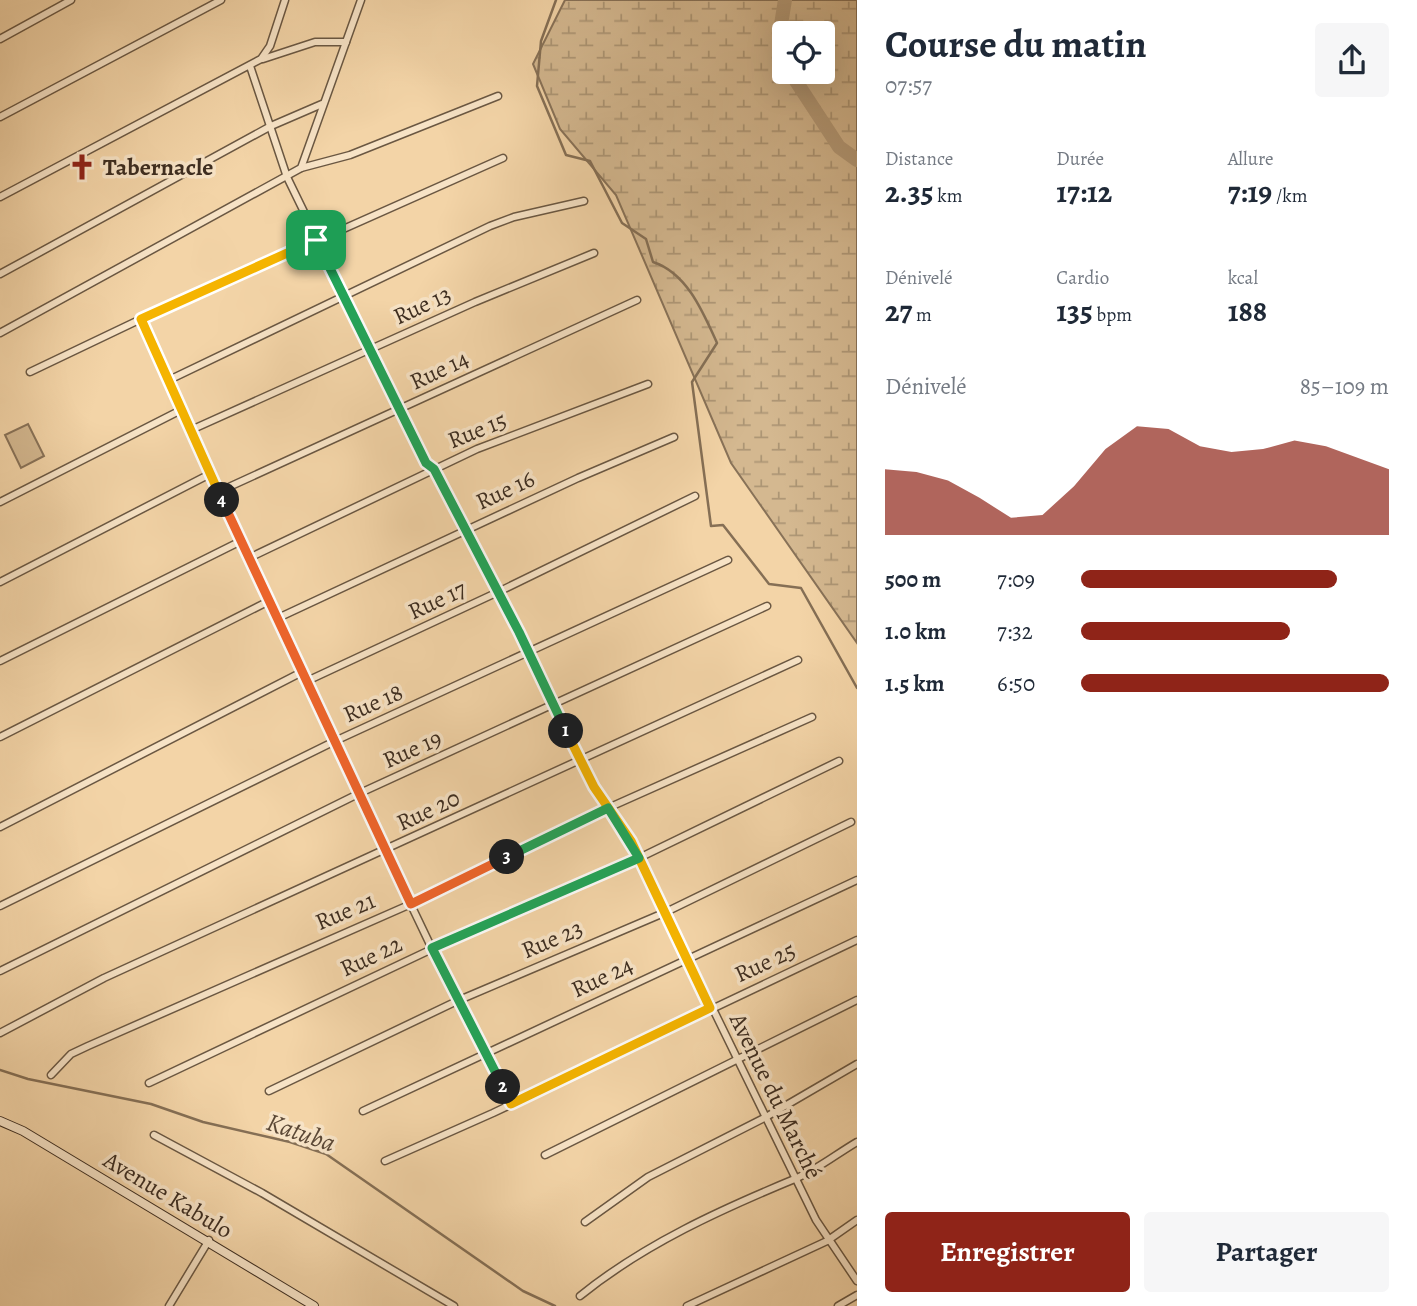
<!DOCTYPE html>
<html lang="fr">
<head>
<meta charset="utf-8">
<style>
  :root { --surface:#fff; --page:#f6f6f7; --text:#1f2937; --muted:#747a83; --accent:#8f2418 }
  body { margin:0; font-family:Alegreya,serif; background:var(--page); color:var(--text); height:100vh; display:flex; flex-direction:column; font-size:26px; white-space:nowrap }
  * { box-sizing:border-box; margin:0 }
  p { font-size:23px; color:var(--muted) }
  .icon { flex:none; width:38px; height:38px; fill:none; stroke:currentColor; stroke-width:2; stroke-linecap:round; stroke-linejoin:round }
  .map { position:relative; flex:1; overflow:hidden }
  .panel { display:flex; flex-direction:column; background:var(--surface); width:560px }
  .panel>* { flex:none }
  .fabs { position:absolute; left:772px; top:21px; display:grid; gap:14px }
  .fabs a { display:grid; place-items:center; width:63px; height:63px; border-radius:7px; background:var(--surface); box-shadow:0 7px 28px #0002; font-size:35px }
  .pin { position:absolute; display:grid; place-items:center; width:60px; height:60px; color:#fff; margin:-30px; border-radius:14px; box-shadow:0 4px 10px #0006 }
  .km { position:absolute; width:35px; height:35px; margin:-18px; border-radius:50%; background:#222; color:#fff; font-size:19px; line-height:35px; text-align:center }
  .round { display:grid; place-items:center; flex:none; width:74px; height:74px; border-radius:7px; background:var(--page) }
  .head { display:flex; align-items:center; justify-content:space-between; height:119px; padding:0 28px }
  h1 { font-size:38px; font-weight:700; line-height:52px }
  .figures { display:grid; grid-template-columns:repeat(3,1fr); gap:10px; height:119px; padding:7px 28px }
  .figures div { display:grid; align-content:center }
  .figures b { font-size:30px; font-weight:700 }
  .figures small { font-size:19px; font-weight:400 }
  .figures p { font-size:19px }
  .chart { height:196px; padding:14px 28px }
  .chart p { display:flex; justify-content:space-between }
  .chart svg { width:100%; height:126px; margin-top:7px; fill:var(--accent); opacity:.7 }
  .cta { display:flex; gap:14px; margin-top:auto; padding:14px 28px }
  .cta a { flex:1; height:80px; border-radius:7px; background:var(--accent); color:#fff; font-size:28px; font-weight:700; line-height:80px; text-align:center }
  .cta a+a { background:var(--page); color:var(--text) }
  ul { padding:0 28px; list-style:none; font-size:23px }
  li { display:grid; grid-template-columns:112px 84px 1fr; align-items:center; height:52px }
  li i { height:18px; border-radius:9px; background:var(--accent) }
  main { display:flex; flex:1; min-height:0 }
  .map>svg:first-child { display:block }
  .wetland { fill:url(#wetland-marsh); stroke:#887258; stroke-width:2; fill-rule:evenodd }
  .park { fill:#d4b890; stroke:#887258; stroke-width:2 }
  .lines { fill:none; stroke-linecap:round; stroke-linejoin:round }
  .stream { stroke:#856f55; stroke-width:2.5 }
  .river { stroke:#b59b79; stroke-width:14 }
  .street-casing { stroke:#6a5742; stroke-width:9 }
  .secondary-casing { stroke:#3d2d20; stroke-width:10 }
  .street { stroke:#f7e3c6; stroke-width:6 }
  .secondary { stroke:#f7e3c6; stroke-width:8 }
  .split-1-casing { stroke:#fff; stroke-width:14 }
  .split-2-casing { stroke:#fff; stroke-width:14 }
  .split-3-casing { stroke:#fff; stroke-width:14 }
  .split-4-casing { stroke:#fff; stroke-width:14 }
  .split-5-casing { stroke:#fff; stroke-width:14 }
  .split-1 { stroke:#22a559; stroke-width:9 }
  .split-2 { stroke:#f5b400; stroke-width:9 }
  .split-3 { stroke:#22a559; stroke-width:9 }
  .split-4 { stroke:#f0652b; stroke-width:9 }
  .split-5 { stroke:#f5b400; stroke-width:9 }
  .labels { text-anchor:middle; stroke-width:7; stroke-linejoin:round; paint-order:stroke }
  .poi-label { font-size:24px; font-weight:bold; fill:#3d2d20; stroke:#f7e3c6; text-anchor:start }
  .street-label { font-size:24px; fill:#3d2d20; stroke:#f7e3c6 }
  .water-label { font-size:26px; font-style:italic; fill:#5b4836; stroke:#f7e3c6 }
</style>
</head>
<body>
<main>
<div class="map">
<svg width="857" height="1306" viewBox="0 0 857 1306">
  <defs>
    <pattern id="wetland-marsh" width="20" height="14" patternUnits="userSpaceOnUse" patternTransform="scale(1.75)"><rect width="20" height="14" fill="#d4b890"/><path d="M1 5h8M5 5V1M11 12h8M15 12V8" fill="none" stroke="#ad9675"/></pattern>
  </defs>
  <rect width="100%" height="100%" fill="#f3d4a7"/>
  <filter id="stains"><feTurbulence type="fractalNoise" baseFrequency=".00286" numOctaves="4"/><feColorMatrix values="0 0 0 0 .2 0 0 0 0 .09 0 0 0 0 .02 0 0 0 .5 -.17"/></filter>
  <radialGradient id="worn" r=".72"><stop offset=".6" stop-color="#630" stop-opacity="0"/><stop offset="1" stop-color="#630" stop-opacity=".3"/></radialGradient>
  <!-- wetland -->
  <path class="wetland" d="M565 0H857V643L731 463 616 195 560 129 533 64ZM784 33H822V72H784Z"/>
  <!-- park -->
  <polygon class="park" points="28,424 44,456 21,468 5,435"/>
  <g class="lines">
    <!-- stream -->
    <g class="stream">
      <path d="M556 0 541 41 537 86 566 155 590 161 622 223 646 239 653 262C687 273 703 312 717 343L692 382 711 526 723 525 769 584 801 588 857 688"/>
      <polyline points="0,1070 28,1079 151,1104 203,1122 290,1142 326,1154 523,1291 555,1306"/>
    </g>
    <!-- river -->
    <g class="river">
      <polyline points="784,52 779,37 785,0"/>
      <polyline points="790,72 839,147 857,160"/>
    </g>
    <!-- street casing -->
    <g class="street-casing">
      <g id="street">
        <polyline points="0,39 71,0"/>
        <polyline points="263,59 315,42 346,42"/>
        <polyline points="250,66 287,177 426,463 434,469 519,632 594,787 631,841 816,1220 857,1281"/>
        <polyline points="0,117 221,0"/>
        <polyline points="301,168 350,155 498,96"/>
        <polyline points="0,197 261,59 270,46 285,0"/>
        <polyline points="0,274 271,126 322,104"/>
        <polyline points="141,319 358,794 457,1001 511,1104"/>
        <polyline points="0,333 301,168 361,0"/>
        <polyline points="30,372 141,319 503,158"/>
        <polyline points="169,380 490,226 514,217 584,201"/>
        <polyline points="191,430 475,302 594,253"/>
        <polyline points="218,492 637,300"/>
        <polyline points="0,502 181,410"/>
        <polyline points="249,558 477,449 648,384"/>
        <polyline points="0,582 210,474"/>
        <polyline points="278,618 578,478 674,437"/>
        <polyline points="0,661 241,541"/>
        <polyline points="307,681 498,592 695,496"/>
        <polyline points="0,737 269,601"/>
        <polyline points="0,827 302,672"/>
        <polyline points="0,906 335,741 728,560"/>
        <polyline points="0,971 358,794 767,606"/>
        <polyline points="0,1033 104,978 798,660"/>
        <polyline points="51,1075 71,1054 88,1046 411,904 608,808 812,717"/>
        <polyline points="149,1083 432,949 639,858 839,761"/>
        <polyline points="269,1091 457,1001 666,912 851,822"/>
        <polyline points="363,1111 857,880"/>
        <polyline points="154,1135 262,1193 454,1306"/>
        <polyline points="545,1155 857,1000"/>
        <polyline points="385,1161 493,1113 857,940"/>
        <polyline points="585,1222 648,1177 766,1117 857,1064"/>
        <path d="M580 1296C644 1244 722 1209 797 1178 818 1169 838 1153 857 1142"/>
        <polyline points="169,1306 209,1240"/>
        <polyline points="687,1306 827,1241 857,1220"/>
        <polyline points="838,1306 857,1295"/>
      </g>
    </g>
    <!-- secondary casing -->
    <g class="secondary-casing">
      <polyline id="secondary" points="0,1121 23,1131 314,1306"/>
    </g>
    <!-- street -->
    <use href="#street" class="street"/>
    <!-- secondary -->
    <use href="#secondary" class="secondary"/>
  </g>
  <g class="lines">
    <!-- split-1 casing -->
    <g class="split-1-casing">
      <polyline id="split-1" points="316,240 426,463 434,469 519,632 566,731"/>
    </g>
    <!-- split-2 casing -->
    <g class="split-2-casing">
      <polyline id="split-2" points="503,1087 511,1104 710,1008 631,841 594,787 566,731"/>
    </g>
    <!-- split-3 casing -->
    <g class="split-3-casing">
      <polyline id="split-3" points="503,1087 432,948 639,858 608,808 507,857"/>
    </g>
    <!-- split-4 casing -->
    <g class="split-4-casing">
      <polyline id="split-4" points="222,500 411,904 507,857"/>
    </g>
    <!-- split-5 casing -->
    <g class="split-5-casing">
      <polyline id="split-5" points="222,500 141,319 316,240"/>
    </g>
    <!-- split-1 -->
    <use href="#split-1" class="split-1"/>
    <!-- split-2 -->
    <use href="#split-2" class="split-2"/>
    <!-- split-3 -->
    <use href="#split-3" class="split-3"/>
    <!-- split-4 -->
    <use href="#split-4" class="split-4"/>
    <!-- split-5 -->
    <use href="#split-5" class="split-5"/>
  </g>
  <!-- icons -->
  <defs>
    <g id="church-bare" transform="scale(2.1)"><path d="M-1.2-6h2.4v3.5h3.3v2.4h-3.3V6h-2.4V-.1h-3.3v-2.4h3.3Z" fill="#8f2418" stroke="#f7e3c6" stroke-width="2.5" paint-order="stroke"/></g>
  </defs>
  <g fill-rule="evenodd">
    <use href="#church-bare" x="82" y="167"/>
  </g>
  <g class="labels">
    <!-- poi labels -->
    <g class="poi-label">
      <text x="103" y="175">Tabernacle</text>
    </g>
    <!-- street labels -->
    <g class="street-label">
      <text transform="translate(422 305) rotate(-25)" y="8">Rue 13</text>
      <text transform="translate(439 370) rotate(-25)" y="8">Rue 14</text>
      <text transform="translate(477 430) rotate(-22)" y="8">Rue 15</text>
      <text transform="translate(505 490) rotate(-25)" y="8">Rue 16</text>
      <text transform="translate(437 600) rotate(-25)" y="8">Rue 17</text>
      <text transform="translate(373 703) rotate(-24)" y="8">Rue 18</text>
      <text transform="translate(412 749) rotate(-24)" y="8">Rue 19</text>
      <text transform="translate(428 810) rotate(-25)" y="8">Rue 20</text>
      <text transform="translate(345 911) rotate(-23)" y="8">Rue 21</text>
      <text transform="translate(552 939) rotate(-23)" y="8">Rue 23</text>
      <text transform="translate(371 956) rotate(-25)" y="8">Rue 22</text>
      <text transform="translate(765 962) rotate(-25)" y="8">Rue 25</text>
      <text transform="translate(602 977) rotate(-25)" y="8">Rue 24</text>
      <text transform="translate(776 1096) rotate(64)" y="8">Avenue du Marché</text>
      <text transform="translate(168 1195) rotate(31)" y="8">Avenue Kabulo</text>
    </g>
    <!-- water labels -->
    <g class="water-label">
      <text transform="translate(301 1132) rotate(19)" y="9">Katuba</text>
    </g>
  </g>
  <rect width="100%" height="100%" filter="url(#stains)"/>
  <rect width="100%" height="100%" fill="url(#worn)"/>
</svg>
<div class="fabs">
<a><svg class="icon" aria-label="locate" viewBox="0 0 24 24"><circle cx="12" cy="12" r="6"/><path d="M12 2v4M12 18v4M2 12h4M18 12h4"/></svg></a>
</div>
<div class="pin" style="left:316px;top:240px;background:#1e9e55"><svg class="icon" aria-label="arrive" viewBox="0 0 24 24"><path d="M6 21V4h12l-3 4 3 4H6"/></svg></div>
<b class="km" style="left:566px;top:731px">1</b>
<b class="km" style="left:503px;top:1087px">2</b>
<b class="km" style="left:507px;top:857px">3</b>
<b class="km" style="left:222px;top:500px">4</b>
</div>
<section class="panel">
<div class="head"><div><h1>Course du matin</h1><p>07:57</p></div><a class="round"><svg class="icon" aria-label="share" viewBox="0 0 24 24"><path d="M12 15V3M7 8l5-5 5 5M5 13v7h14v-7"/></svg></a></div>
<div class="figures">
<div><p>Distance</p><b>2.35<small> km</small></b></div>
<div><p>Durée</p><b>17:12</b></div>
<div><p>Allure</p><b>7:19<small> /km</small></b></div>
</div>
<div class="figures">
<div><p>Dénivelé</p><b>27<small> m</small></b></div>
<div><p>Cardio</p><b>135<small> bpm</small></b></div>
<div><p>kcal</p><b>188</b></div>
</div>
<div class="chart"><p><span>Dénivelé</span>85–109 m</p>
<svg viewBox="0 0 160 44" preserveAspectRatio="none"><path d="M0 44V21L10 22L20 25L30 31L40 38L50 37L60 27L70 14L80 6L90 7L100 13L110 15L120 14L130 11L140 13L150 17L160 21V44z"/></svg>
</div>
<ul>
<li><b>500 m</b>7:09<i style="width:83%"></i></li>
<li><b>1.0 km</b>7:32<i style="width:68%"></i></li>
<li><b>1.5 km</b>6:50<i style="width:100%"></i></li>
</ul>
<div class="cta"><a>Enregistrer</a><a>Partager</a></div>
</section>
</main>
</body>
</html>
